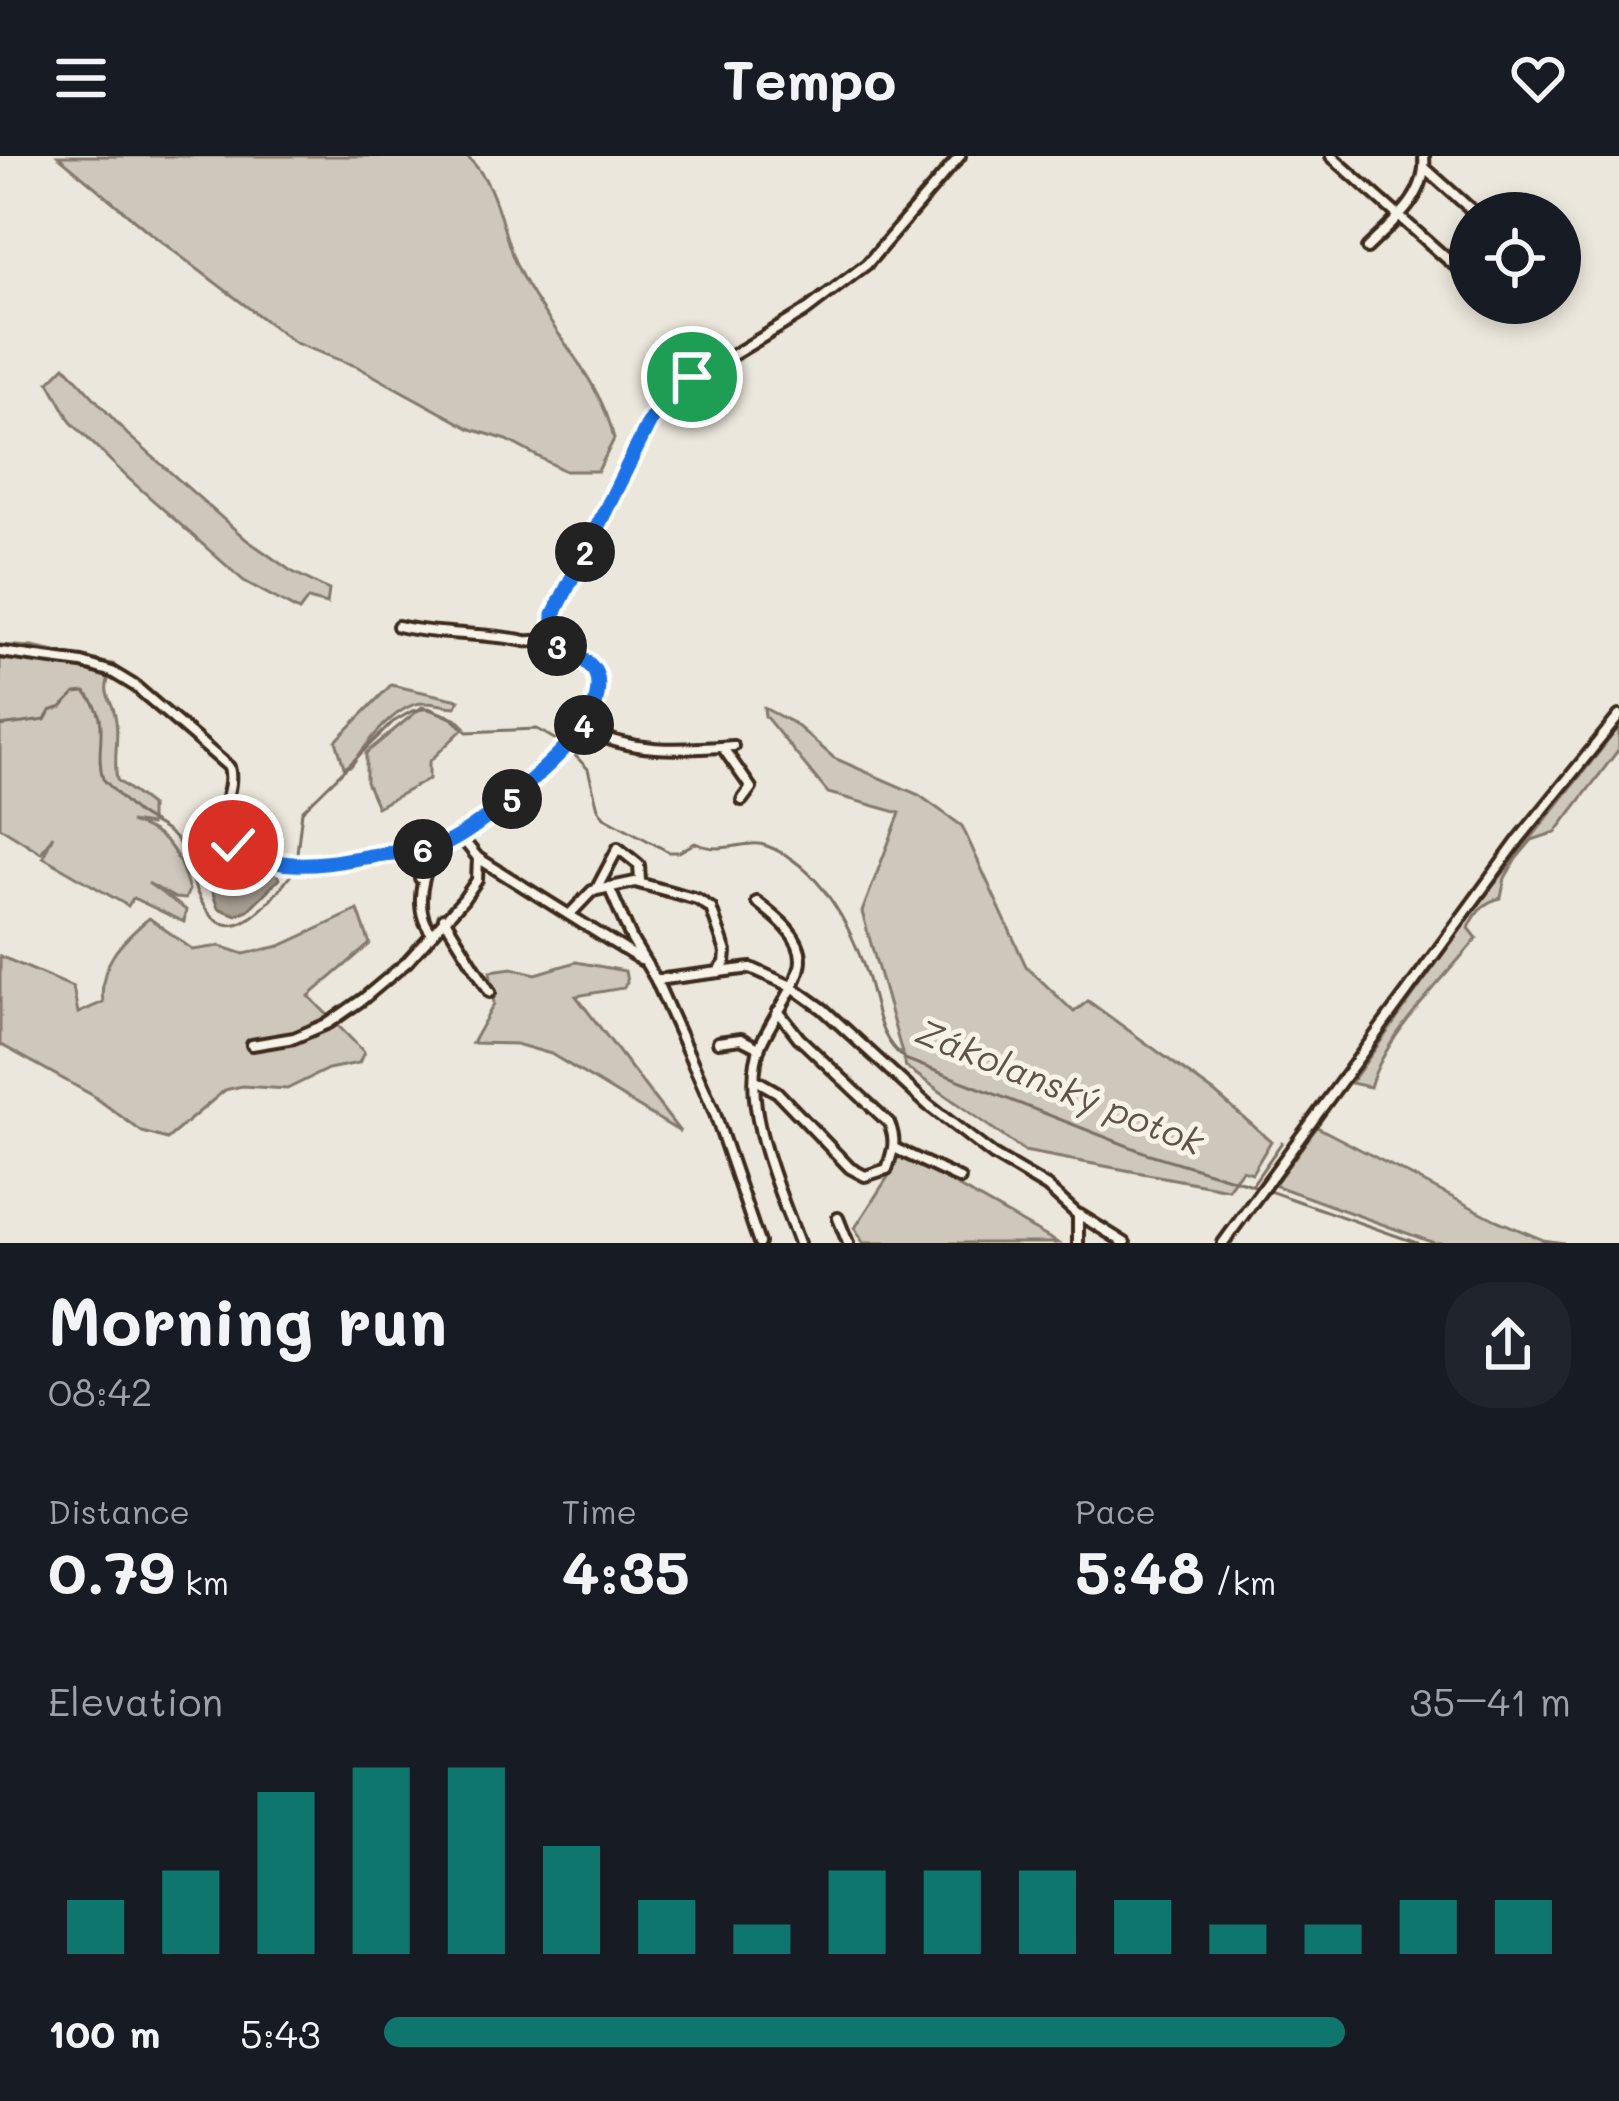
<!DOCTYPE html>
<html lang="en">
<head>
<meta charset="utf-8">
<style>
  :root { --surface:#171b24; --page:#20242c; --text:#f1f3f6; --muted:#9ea1a6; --accent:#0f766e }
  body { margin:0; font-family:Mali,sans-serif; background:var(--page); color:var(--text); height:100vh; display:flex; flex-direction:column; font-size:45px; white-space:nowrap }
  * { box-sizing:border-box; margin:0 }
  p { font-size:39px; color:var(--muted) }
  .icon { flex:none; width:66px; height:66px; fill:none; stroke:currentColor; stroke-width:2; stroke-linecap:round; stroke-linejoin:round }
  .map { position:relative; height:1087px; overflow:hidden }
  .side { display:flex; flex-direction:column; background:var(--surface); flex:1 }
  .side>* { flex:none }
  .buttons { position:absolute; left:1449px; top:36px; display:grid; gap:24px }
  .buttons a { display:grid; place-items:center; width:132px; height:132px; border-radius:50%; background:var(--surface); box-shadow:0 6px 18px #0003; font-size:60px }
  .pin { position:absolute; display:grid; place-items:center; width:102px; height:102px; color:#fff; margin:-51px; border:6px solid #fff; border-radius:50%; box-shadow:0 3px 12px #0007 }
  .km { position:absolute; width:60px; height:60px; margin:-30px; border-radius:50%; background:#222; color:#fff; font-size:33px; line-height:60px; text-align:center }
  .round { display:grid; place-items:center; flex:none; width:126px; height:126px; border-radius:48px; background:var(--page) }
  .overview { display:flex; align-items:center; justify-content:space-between; height:204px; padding:0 48px }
  h1 { font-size:66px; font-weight:700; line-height:90px }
  .stats { display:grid; grid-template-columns:repeat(3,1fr); gap:18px; height:204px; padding:12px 48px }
  .stats div { display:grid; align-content:center }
  .stats b { font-size:60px; font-weight:700 }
  .stats small { font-size:33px; font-weight:400 }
  .stats p { font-size:33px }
  .chart { height:336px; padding:24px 48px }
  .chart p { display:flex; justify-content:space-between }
  .chart svg { width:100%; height:216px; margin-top:12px; stroke:var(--accent); stroke-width:6 }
  ul { padding:0 48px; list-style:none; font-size:39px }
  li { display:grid; grid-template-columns:192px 144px 1fr; align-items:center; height:90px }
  li i { height:30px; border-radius:15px; background:var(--accent) }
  header { display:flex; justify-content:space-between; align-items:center; height:156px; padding:0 48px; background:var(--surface); font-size:54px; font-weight:700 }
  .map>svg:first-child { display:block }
  .green { fill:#cec8bc; stroke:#84796d; stroke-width:3 }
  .water { fill:#a89f93; stroke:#7c7064; stroke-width:3 }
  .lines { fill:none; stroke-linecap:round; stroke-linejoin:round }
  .stream { stroke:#7c7064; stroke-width:3 }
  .minor-casing { stroke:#3b2a1e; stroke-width:16 }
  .minor { stroke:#f7f3e8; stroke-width:8 }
  .route-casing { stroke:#fff; stroke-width:24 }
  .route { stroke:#1a73e8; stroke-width:15 }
  .labels { text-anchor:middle; stroke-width:10; stroke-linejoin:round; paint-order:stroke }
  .water-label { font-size:36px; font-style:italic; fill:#615347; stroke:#f7f3e8 }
</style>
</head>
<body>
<header><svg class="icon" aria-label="menu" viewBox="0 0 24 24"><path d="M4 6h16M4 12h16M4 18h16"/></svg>Tempo<svg class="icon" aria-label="heart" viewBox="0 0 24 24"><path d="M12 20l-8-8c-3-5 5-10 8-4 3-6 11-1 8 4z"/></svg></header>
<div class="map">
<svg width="1619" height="1087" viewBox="0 0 1619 1087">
  <rect width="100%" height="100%" fill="#ece7dc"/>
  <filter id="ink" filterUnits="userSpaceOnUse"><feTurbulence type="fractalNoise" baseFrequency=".00833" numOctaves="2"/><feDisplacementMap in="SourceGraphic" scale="24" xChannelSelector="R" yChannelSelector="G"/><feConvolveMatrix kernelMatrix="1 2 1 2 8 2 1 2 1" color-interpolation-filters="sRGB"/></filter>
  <g filter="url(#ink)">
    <!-- green -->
    <g class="green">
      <path d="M58 0H466C496 25 500 67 513 101 537 162 602 220 614 283L598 315H565L507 284 471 273 356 210 295 187 150 77Z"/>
      <polygon points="65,210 127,278 247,384 291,415 329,434 327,448 308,443 299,455 244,425 128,322 71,266 49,226"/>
      <path d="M0 489 32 491 113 508C99 547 112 534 116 565 119 584 113 601 117 624L150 649V669L130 666C170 679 177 695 189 734L185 743 175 742 148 727 186 754 184 766 133 742 128 750 43 701 53 679 41 697 0 671Z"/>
      <path d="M391 529 459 544 456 551C446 551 437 547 426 547 397 545 366 589 351 610L344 611 336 585Z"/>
      <polygon points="422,551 456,562 465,571 429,606 429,623 377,651 366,626 366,597"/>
      <polygon points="764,552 795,568 834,602 919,639 962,670 1026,810 1074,856 1088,845 1215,937 1271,985 1252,1017 1242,1014 1228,1033 1024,995 906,911 862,756 900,657 828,637 765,560"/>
      <path d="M1619 571V593L1556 676 1532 684 1516 703 1505 722 1501 742C1485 745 1476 756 1469 772L1477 782C1442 825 1386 878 1370 931L1351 927 1479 748Z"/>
      <path d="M358 754 370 788 309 840 364 896 359 907 328 913 287 933 242 930 225 934 167 983 142 976 92 939 0 888V800L73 831 78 857 103 846C98 808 121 786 149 762L193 794 220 790 244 798 280 790Z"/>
      <polygon points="576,806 625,815 627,826 623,832 576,840 680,976 551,898 516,888 472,887 494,848 490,815 512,812 536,818"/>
      <polygon points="1317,971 1496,1064 1543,1084 1564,1087 1434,1087 1274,1029"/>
      <polygon points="897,996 1058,1087 863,1087 855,1072 891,1016"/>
    </g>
    <!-- water -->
    <polygon class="water" points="220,693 276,716 279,723 248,754 236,759 218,752 206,719 206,705"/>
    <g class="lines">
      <!-- stream -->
      <g class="stream">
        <path d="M0 570 45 564 50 555 62 551 75 537 85 536C114 566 93 588 103 623 114 634 124 646 136 656 149 667 171 673 180 689 189 705 191 725 199 741 228 803 270 746 294 715"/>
        <path d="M296 705 302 655 393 566 412 555 429 552 453 563 467 576 537 573 565 589 588 613 598 652 604 661 669 696H679L695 687C724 700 746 682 767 690 820 710 851 770 867 820 877 850 877 882 905 903L1146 997 1252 1029 1417 1087"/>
        <polyline points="1252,1029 1282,986"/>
      </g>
      <!-- minor casing -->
      <g class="minor-casing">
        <g id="minor">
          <polyline points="1331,0 1454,109"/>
          <polyline points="1425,12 1475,57"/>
          <path d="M1367 92C1393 66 1428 41 1424 0"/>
          <polyline points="553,485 552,468 559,448 638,288 672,236 804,156 867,108 960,0"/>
          <path d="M0 496 82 507 112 516 135 530 229 611C236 636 213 661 226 681 243 708 300 713 328 709 346 707 364 701 382 698 402 695 426 696 445 688 481 673 633 552 591 510 588 507 556 487 552 485 545 483 533 486 525 485 483 476 440 480 398 470"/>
          <path d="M582 571C628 598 682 594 733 590"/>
          <polyline points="723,592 751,632 742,644"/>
          <polyline points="460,680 478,702 641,804"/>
          <polyline points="414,694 420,722"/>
          <polyline points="609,731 632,784 656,824 714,955 759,1087"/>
          <polyline points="596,734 618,692 639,709 640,725"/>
          <path d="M757 746C775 760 801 779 801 804 801 825 770 866 761 888 738 944 779 1034 799 1087"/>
          <polyline points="570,758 592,735 635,726 697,743 711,752 726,796 725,807 718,816"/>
          <polyline points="444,762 490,836"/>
          <path d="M431 776C412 752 424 719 433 693"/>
          <polyline points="656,824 751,812 791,830 823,853 928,949 993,999 1047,1031 1078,1059 1078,1087"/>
          <polyline points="718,886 741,883 759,892"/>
          <polyline points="252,889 294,882 329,867 363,843 407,806 463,744 477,724 478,702"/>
          <path d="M756 924 777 936 850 1012 865 1020 887 1013C893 995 897 985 889 967L799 882 778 855"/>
          <polyline points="894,992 960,1023"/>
          <polyline points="1080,1059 1125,1087"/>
          <polyline points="838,1062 848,1087"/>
          <polyline points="1223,1087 1519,683 1619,560"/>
        </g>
      </g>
      <!-- minor -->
      <use href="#minor" class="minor"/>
    </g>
  </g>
  <g class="lines" filter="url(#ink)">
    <!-- route casing -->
    <g class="route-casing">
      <path id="route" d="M233 689C280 719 327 707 377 699 398 695 422 697 442 689 476 677 580 587 593 555 597 545 600 528 596 518 590 502 565 496 553 485L554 458 651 263 672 236 692 221"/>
    </g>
    <!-- route -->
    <use href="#route" class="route"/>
  </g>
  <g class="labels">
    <!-- water labels -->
    <g class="water-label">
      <text transform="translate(1060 931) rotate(22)" y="13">Zákolanský potok</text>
    </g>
  </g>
</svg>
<div class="buttons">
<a><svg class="icon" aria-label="locate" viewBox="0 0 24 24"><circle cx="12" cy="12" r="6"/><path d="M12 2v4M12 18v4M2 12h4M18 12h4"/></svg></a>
</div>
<div class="pin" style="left:692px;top:221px;background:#1e9e55"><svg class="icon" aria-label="arrive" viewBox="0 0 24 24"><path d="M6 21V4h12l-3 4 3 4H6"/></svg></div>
<div class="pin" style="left:233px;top:689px;background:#d93025"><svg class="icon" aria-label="check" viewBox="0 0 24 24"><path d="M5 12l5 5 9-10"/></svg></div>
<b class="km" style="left:585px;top:396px">2</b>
<b class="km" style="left:557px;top:490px">3</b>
<b class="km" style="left:584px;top:569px">4</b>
<b class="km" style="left:512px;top:643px">5</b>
<b class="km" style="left:423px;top:693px">6</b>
</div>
<section class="side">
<div class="overview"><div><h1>Morning run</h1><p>08:42</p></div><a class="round"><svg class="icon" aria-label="share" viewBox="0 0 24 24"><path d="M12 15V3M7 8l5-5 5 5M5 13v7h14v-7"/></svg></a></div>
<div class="stats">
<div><p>Distance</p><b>0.79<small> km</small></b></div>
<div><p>Time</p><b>4:35</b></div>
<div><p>Pace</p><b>5:48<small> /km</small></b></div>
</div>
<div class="chart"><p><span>Elevation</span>35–41 m</p>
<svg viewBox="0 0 160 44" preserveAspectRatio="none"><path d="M5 44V33M15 44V27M25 44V11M35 44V6M45 44V6M55 44V22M65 44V33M75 44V38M85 44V27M95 44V27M105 44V27M115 44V33M125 44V38M135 44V38M145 44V33M155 44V33"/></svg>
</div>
<ul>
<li><b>100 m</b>5:43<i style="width:81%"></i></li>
</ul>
</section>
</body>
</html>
